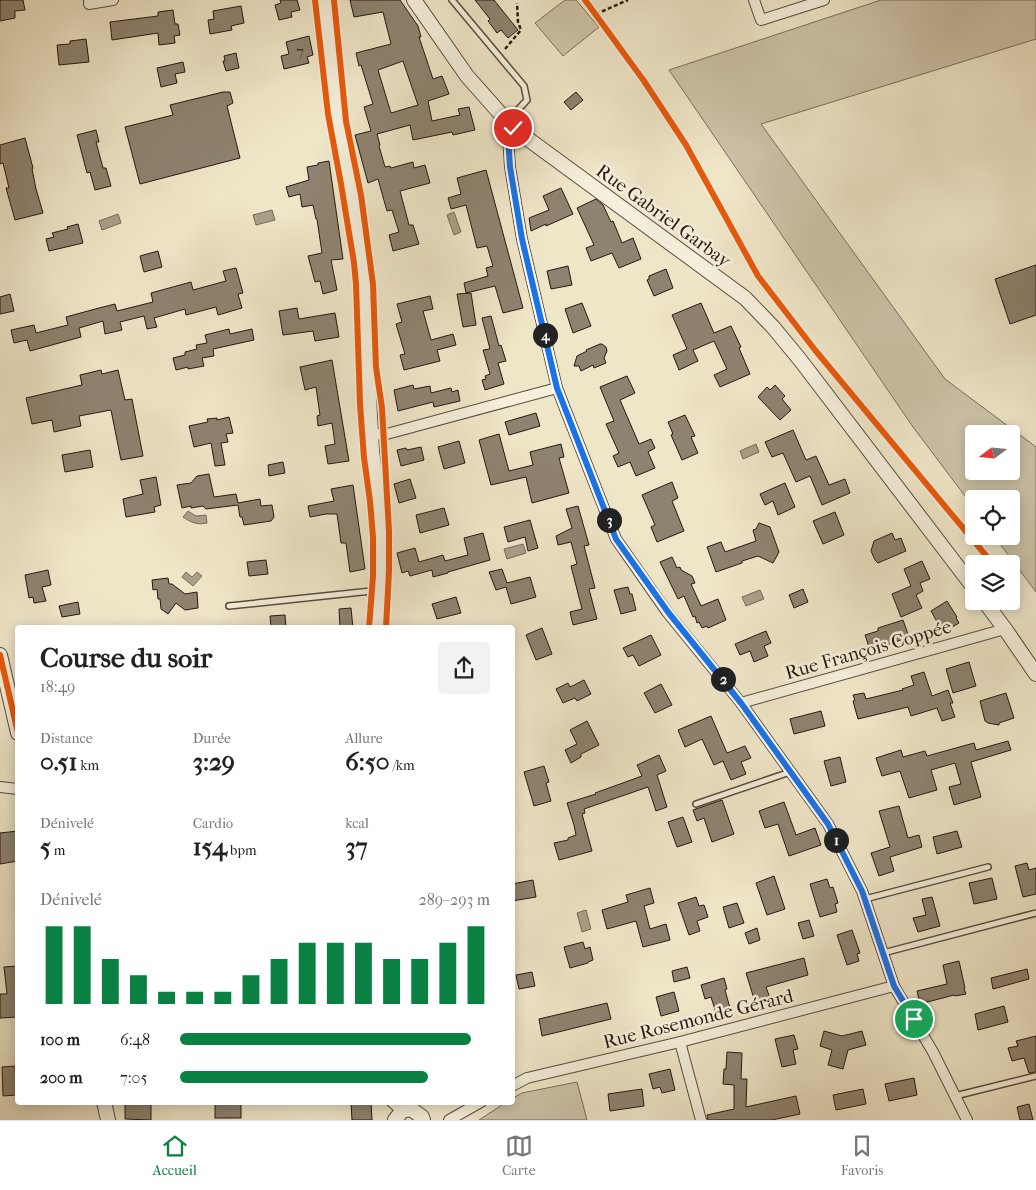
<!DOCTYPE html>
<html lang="fr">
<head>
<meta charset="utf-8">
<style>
  :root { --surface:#fff; --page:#f2f2f2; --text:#222; --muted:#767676; --line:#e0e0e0; --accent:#0b8043 }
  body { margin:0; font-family:"IM FELL French Canon",serif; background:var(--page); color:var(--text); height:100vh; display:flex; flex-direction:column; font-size:19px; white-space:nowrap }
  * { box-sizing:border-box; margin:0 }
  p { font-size:16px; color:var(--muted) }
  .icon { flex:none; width:28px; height:28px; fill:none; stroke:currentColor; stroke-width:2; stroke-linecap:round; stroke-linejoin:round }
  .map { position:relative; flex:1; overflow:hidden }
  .sheet { position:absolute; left:15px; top:625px; width:500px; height:480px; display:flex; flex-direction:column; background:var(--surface); border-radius:5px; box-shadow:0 2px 12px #0003 }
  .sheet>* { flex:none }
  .needle { width:32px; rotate:254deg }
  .tools { position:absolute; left:965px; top:425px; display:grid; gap:10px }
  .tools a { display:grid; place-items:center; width:55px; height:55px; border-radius:5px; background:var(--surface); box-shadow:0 2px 12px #0003; font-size:25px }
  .pin { position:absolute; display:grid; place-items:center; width:42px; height:42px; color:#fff; margin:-21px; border:2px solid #fff; border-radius:50%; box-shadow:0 1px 5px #0007 }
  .km { position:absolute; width:25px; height:25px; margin:-12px; border-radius:50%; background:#222; color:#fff; font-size:14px; line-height:25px; text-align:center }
  .round { display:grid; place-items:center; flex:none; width:52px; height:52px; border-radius:5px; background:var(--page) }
  .head { display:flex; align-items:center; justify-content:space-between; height:85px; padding:0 25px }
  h1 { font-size:28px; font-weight:700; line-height:38px }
  .metrics { display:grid; grid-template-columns:repeat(3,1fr); gap:8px; height:85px; padding:5px 25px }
  .metrics div { display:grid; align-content:center }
  .metrics b { font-size:25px; font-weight:700 }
  .metrics small { font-size:14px; font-weight:400 }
  .metrics p { font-size:14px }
  .chart { height:140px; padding:10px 25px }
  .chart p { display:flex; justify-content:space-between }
  .chart svg { width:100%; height:90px; margin-top:5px; stroke:var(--accent); stroke-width:6 }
  ul { padding:0 25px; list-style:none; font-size:16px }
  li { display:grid; grid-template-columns:80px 60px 1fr; align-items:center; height:38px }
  li i { height:12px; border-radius:6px; background:var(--accent) }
  .menu { display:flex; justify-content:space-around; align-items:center; height:70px; border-top:1px solid var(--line); background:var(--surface); font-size:14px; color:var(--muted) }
  .menu a { display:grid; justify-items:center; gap:2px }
  .menu .on { color:var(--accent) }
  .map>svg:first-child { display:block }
  .green { fill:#cdc3a9; stroke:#796e5c; fill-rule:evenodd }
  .water { fill:#aaa089; stroke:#756a59 }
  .building { fill:#8e8370; stroke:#251810; fill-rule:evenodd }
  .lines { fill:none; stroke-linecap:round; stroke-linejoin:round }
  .service-casing { stroke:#584c3e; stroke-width:8 }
  .minor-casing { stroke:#584c3e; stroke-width:12 }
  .tertiary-casing { stroke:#584c3e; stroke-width:16 }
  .path { stroke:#251810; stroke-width:2.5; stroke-dasharray:4 2.5; stroke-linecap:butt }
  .service { stroke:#f5efdb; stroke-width:5 }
  .minor { stroke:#f5efdb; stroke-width:10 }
  .tertiary { stroke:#f5efdb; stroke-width:14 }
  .cycleway-casing { stroke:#f5efdb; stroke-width:9 }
  .cycleway { stroke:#e8590c; stroke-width:6 }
  .route-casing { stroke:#fff; stroke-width:10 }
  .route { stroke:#1a73e8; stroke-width:6 }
  .labels { text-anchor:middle; stroke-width:5; stroke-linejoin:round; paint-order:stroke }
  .number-label { font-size:16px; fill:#3f3328 }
  .street-label { font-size:19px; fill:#251810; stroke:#f5efdb }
</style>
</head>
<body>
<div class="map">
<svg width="1036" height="1120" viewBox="0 0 1036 1120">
  <rect width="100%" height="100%" fill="#efe6c8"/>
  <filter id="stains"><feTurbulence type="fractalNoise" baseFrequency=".004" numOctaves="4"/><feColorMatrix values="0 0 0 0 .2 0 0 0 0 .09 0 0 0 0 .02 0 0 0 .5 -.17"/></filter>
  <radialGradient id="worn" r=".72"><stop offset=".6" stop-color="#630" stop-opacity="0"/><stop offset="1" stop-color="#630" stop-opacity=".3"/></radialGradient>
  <!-- green -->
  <g class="green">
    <polygon points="565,0 576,0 599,27 563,56 535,23"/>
    <path d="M881 0H1036V39L761 124 945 379 1036 447V592L994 536H1011V499H974V508L913 427 669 70ZM974 434H1011V471H974Z"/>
    <polygon points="577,1082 587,1120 479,1120 505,1103 512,1102 513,1098 522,1093"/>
  </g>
  <!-- water -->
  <g class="water">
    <polygon points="272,210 275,220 256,225 253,215"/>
    <polygon points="454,212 461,232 454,235 447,215"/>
    <polygon points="118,214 121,223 102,230 99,221"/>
    <polygon points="756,444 759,452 743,459 740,451"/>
    <path d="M188 511 196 516 206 515 207 523C197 525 192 523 183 517Z"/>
    <polygon points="523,544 526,553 507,559 504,549"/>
    <polygon points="186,572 192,577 197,572 202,576 193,586 182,577"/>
    <polygon points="760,590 764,599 746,606 742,597"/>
    <polygon points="586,910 591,929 582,932 577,913"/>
  </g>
  <!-- building -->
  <g class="building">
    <polygon points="0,0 23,0 25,10 15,11 15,18 0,21"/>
    <polygon points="280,0 297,0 300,10 291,12 292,17 279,20 275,5 281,3"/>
    <path d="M350 0H400L418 26 421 37H419L433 79 442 76 449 94 428 101 432 121 460 115 458 109 469 107 475 130 453 135 452 132 413 140 410 125 377 134 380 145 379 146 385 167 390 166 391 168 413 162 414 168 425 165 430 183 400 191 409 225H413L419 244 393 251 389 235 399 232 392 210 387 211 378 179 368 183 355 135 371 131 364 107 373 104 361 65 359 66 356 53 391 44 383 12 354 17ZM403 61 418 105 391 113 378 70Z"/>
    <polygon points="475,0 494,0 518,30 508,38 501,30 497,33 488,21 490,19"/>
    <polygon points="241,6 244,23 231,26 232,30 210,34 208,20 214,19 213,11"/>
    <polygon points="173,10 175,24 178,24 180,35 174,36 175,43 159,45 158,33 112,40 110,22 158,16 158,12"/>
    <polygon points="309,36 313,55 307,57 309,63 284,69 281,56 289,54 286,42"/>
    <polygon points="86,39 89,62 59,65 57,45 70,44 70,41"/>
    <polygon points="236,53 239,68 226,71 223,61 225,61 224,56"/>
    <polygon points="183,62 185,72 175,74 177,83 161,87 157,68"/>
    <polygon points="223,92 230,92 233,103 227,106 240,158 140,184 125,127 173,115 170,105"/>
    <polygon points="576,92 583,100 571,110 564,102"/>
    <polygon points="96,130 99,142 96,142 103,168 106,168 111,186 95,190 90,172 87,173 77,135"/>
    <polygon points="25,138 33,168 32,169 36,189 43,213 15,220 6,188 9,188 3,163 0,164 0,145"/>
    <polygon points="329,161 343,259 331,260 337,290 323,294 320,281 315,282 308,256 322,253 317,219 316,219 313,205 302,207 300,194 289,197 286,187 309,180 307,167 318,165 318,163"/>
    <polygon points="486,170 523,308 503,313 495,286 466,293 464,283 488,276 486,268 493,266 487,246 477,248 466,205 451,209 448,198 461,194 457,178"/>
    <polygon points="561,188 573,214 546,226 546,224 531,231 529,218 549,210 543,196"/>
    <polygon points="596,199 603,205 611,222 613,221 622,243 633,238 641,259 619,268 612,253 591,261 586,248 594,245 577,208"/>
    <polygon points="78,224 83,243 49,251 46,239 54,237 52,233 68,229 67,227"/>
    <polygon points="158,251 162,267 144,272 140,256"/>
    <polygon points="1036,265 1036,315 1010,324 995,279"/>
    <polygon points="568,266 572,285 551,289 547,271"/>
    <polygon points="236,268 243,293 238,294 242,308 218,315 216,307 186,315 185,309 154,318 157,327 147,329 144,316 120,322 122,330 105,334 103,321 79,328 81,337 30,351 27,340 14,343 11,330 34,325 36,333 68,325 66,317 99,308 115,304 117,311 153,302 151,293 191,282 193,290 226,281 223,271"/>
    <polygon points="666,269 673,288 654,296 647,280 649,279 649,276"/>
    <polygon points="471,293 476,325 463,327 457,294"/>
    <polygon points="10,294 14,311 0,314 0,297"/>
    <polygon points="430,296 433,309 423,311 431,340 453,334 456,345 437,350 440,361 404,370 400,355 405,354 396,324 402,322 397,304"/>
    <polygon points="582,303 591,326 573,333 565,309"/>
    <polygon points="701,303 714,333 731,326 741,347 739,348 750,374 720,387 714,375 727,369 714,341 693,350 698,361 679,370 673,355 687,349 672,315"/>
    <polygon points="297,308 299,319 335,313 339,337 315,341 313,331 283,335 279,311"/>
    <polygon points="491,316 499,346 501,345 506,361 498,363 504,384 485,390 482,380 486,379 485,376 490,374 483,350 490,349 482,318"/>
    <polygon points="229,329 230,334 252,329 254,340 213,349 214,356 202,358 204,366 188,369 188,367 176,370 173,358 185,355 185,352 197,349 196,345 207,343 205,335"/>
    <polygon points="600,344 602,344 606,347 607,351 604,358 606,363 594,368 593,365 581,371 579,366 574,366 577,356 587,351 586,350"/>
    <polygon points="332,360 349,461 328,464 325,446 335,444 332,423 318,426 317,416 320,415 316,387 305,390 300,367"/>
    <polygon points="101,370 102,374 118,370 125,400 132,399 143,456 121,460 111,410 79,416 81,426 54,432 52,420 32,424 26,398 82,385 80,375"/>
    <polygon points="627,376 635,393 620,400 639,444 651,439 655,448 648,452 655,468 636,476 630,462 618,467 613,456 619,453 606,424 614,421 600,387"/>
    <polygon points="413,385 414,389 430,386 431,393 451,388 452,392 458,390 460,401 434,407 433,402 398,411 394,390"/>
    <polygon points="775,385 785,396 782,399 791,410 780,420 758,397 767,387 770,390"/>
    <polygon points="536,413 540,426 509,435 505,422"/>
    <polygon points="685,415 695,436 691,437 698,453 682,460 671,435 673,434 668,422"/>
    <polygon points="229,417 233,433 226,434 228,442 221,443 225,465 215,466 211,443 194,447 189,426 208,422 207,419 217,418 217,420"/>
    <polygon points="793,430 806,460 816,456 829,485 845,479 850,493 822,505 810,476 796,482 783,453 772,457 765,442"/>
    <polygon points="499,434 509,471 533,465 530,452 561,444 564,457 559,458 569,493 532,503 526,477 491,485 479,440"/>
    <polygon points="459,441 465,463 444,469 438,447"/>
    <polygon points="421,447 424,460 401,466 397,450 406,448 407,450"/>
    <polygon points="90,450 93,467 65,472 62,455"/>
    <polygon points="283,462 285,473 269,476 268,465"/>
    <polygon points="209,474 214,497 236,494 238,503 260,499 261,506 272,505 274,517 271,521 244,525 242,517 240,517 238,505 206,509 203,506 191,508 191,506 182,508 177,485 191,483 197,476"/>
    <polygon points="156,477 161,505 154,507 155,512 126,517 123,499 143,494 140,480"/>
    <polygon points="410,479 416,498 399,503 394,484"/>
    <polygon points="672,482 678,498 672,501 684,531 657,542 651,527 655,525 642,495"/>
    <polygon points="785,483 795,507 778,515 773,501 765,505 760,494"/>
    <polygon points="353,485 365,569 350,572 346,543 341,543 337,514 326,514 310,517 308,506 334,501 331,489"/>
    <polygon points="578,506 589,545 584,546 595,588 589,589 597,619 573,625 570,612 582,609 571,566 577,564 571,542 558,545 556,536 572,528 566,509"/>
    <polygon points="444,508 449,525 420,533 416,515"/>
    <polygon points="835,512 844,535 823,544 813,521"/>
    <polygon points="530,520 538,548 528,551 525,537 508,542 504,527"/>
    <polygon points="759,523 770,527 779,552 773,563 758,556 742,561 742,563 716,572 707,547 721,542 725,552 756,541 753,530 756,529"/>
    <polygon points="483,533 490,560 448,572 448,573 433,577 432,570 410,576 408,571 402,573 397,553 415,548 419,562 443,555 445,561 468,555 464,538"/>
    <polygon points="892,533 895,540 901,538 906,551 878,563 875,560 871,551 874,541"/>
    <polygon points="672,557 677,568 680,567 681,570 692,576 695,583 691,584 701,606 718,599 726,620 708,628 707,626 702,628 699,622 697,623 695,616 693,617 684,596 678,599 660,562"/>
    <polygon points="266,560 268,574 249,576 247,562"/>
    <polygon points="922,561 930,579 920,583 923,591 916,595 922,608 901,617 892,594 911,586 904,569"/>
    <polygon points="502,569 507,583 530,577 536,597 511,604 506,587 496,590 489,572"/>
    <polygon points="48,570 51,585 42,587 46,601 34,603 33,597 29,598 25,575"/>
    <polygon points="168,578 169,584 172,584 185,594 197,592 198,608 185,610 176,603 168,614 161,609 160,599 158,599 157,589 153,590 152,580"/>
    <polygon points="628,587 630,594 632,594 636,610 621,614 614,590"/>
    <polygon points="803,589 808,602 794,608 789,595"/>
    <polygon points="456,597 461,613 437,619 432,604"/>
    <polygon points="947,601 957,617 956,618 959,623 949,629 946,624 940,627 931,611"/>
    <polygon points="78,602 80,614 62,617 59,606"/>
    <polygon points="351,608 353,628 340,628 339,609"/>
    <polygon points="285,615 286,628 271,628 270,616"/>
    <polygon points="903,620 909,637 884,646 883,643 869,647 865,635 878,631 878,628"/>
    <polygon points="542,628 552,654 536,660 526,635"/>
    <polygon points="766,631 771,643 764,646 768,656 754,662 750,651 740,655 735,644"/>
    <polygon points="651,635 661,655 639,666 633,655 628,657 623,648"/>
    <polygon points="969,662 976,686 953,693 946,669"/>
    <polygon points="924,672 932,696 948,690 953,703 950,703 955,717 942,721 937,708 911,716 908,707 858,719 853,701 855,700 853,695 864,693 866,699 903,690 902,689 914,685 911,676"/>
    <polygon points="584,680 591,694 577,701 575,698 563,703 556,689 568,683 570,687"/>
    <polygon points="661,684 672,705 655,713 644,693"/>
    <polygon points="1006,693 1014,718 999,723 999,725 988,723 985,721 980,701"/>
    <polygon points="821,711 825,726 794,734 790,719"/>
    <polygon points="711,716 727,753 745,746 751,758 741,762 746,774 731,780 723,761 714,765 702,739 685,747 678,730"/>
    <polygon points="587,721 599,745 581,754 581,757 571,763 565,750 577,744 570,730"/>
    <polygon points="1008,741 1011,750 971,762 981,797 954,805 949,787 961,784 955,763 931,770 937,790 909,798 900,771 882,776 876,758 901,750 903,757 925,751 927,756 974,743 976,750"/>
    <polygon points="659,755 666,771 657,775 667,807 656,811 648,787 584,809 585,813 582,814 592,851 559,860 554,843 568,840 568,838 576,835 574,825 567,803 596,794 595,793 642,776 637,765"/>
    <polygon points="840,757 846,782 831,786 824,761"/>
    <polygon points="544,766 549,782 546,783 551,801 534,806 524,772"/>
    <polygon points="722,800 734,834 712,842 704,818 697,821 693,810"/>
    <polygon points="784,802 796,835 815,828 821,845 789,856 778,824 765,828 759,811"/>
    <polygon points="899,806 908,838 919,835 922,847 890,857 894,871 879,876 871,853 890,847 879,811"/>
    <polygon points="683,817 692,842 677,847 668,822"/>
    <polygon points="18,831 18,861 0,864 0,833"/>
    <polygon points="957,831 962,847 937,854 933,837"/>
    <polygon points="1027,863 1029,870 1036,868 1036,894 1023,897 1015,866"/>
    <polygon points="774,876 785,909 767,915 756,883"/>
    <polygon points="992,878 997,899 974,904 969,883"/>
    <polygon points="827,879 830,888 833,887 838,903 835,904 837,912 820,917 810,884"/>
    <polygon points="533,880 536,897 512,901 512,884"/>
    <polygon points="650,888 654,903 644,906 650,929 666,924 670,940 643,947 636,921 607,929 602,910 628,902 626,895"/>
    <polygon points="696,897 699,906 704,905 708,917 697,921 700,931 689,935 678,903"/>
    <polygon points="932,897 940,926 918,932 913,918 926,915 922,899"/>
    <polygon points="737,903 744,923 729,928 723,907"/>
    <polygon points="809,920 814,936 803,939 798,923"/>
    <polygon points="757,928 760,940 749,944 745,933"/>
    <polygon points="852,930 860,953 857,954 859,961 847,965 837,935"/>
    <polygon points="583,942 585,949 590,947 593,960 588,962 588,963 570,968 564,947"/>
    <polygon points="804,958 808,975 766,987 770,998 755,1002 746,973"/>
    <polygon points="959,961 965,988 964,989 966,994 955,996 954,995 920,1004 917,991 947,984 943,965"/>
    <polygon points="18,966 18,1017 0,1018 0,994 7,994 4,967"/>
    <polygon points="687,967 690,978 674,982 672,971"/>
    <polygon points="1027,969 1029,979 993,989 991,978"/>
    <polygon points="532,972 535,986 519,989 516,975"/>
    <polygon points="724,978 727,989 725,990 730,1008 716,1013 711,997 705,999 701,985"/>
    <polygon points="674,992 679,1011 661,1016 656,997"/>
    <polygon points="607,1003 611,1019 542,1036 539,1019"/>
    <polygon points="1004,1006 1008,1022 978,1030 975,1014"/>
    <polygon points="824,1031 842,1036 862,1031 866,1045 848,1050 843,1069 828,1065 832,1050 820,1046"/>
    <polygon points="794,1035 798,1049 793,1050 796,1064 782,1067 775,1039"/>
    <polygon points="1036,1036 1036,1072 1029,1073 1024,1058 1012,1061 1008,1048 1018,1046 1016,1041"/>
    <polygon points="727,1052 742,1053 741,1079 747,1079 746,1107 796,1096 800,1114 772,1120 708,1120 707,1115 734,1109 734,1085 723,1084 724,1069 726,1069"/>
    <polygon points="15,1066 16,1095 3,1096 2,1067"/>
    <polygon points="670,1069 675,1090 662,1093 660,1087 653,1089 649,1074"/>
    <polygon points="914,1078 917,1095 889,1101 885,1084"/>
    <polygon points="642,1089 644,1106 610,1111 608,1094"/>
    <polygon points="863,1089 866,1104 836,1110 833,1095"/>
    <polygon points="125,1102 151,1102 151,1120 125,1119"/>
    <rect x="215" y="1102" width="26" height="16"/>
    <polygon points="351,1102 371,1102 372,1120 352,1120"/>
    <polygon points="1029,1104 1033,1120 1020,1120 1017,1107"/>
  </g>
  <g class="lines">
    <!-- service casing -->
    <g class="service-casing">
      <g id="service">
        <polyline points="452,0 524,86 527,100 515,113 511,123"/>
        <polyline points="229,606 381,590"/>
        <polyline points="696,804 790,772"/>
        <polyline points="865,899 988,867"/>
        <polyline points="883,953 1036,913"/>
        <polyline points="955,1096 1036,1076"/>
      </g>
    </g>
    <!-- minor casing -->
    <g class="minor-casing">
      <g id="minor">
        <polyline points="89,0 89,4 113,0"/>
        <polyline points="754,0 761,20 824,0"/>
        <polyline points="513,128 508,136 510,167 522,239 557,388 616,539 667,612 741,703 828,824 862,891 894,986 933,1052 967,1120"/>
        <polyline points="371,433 383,435 557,388"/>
        <polyline points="741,703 1005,629"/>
        <polyline points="0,787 18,789"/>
        <polyline points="680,1042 701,1120"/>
        <polyline points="512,1086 527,1078 680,1042 894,986"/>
        <polyline points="392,1102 402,1111"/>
        <polyline points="449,1120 481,1102"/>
      </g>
    </g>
    <!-- tertiary casing -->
    <g class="tertiary-casing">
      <g id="tertiary">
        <polyline points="326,0 334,99 355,220 362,273 372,451 380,514 381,590 377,628"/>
        <polyline points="414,0 467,76 513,128 745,298 773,327 801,361 974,588"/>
        <polyline points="984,601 1005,629 1036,674"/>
        <polyline points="0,655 18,733"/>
        <polyline points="104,1102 108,1120"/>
        <polyline points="411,1109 422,1117 423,1120"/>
        <polyline points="395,1120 402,1111 411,1109"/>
      </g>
    </g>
    <!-- path -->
    <g class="path">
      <polyline points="596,14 628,0"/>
      <polyline points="505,49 521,30 518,22 517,3"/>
    </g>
    <!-- service -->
    <use href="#service" class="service"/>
    <!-- minor -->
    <use href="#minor" class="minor"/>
    <!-- tertiary -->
    <use href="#tertiary" class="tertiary"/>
    <!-- cycleway casing -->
    <g class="cycleway-casing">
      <g id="cycleway">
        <polyline points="315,0 328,114 341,184 354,263 356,284 360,404 364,458 370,501 373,537 373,576 369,628"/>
        <polyline points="334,0 346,121 361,195 373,284 376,367 382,408 389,531 389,571 386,628"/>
        <polyline points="585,0 644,81 686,145 758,276 815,350 993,564"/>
        <polyline points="0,655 18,733"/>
      </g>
    </g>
    <!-- cycleway -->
    <use href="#cycleway" class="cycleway"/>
  </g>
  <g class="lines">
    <!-- route casing -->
    <g class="route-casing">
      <polyline id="route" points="513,128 508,136 510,167 522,239 557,388 616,539 668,612 741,703 828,824 862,891 894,986 914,1019"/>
    </g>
    <!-- route -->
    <use href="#route" class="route"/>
  </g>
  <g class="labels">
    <!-- number labels -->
    <g class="number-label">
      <text x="300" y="57">7</text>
    </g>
    <!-- street labels -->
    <g class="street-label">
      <text transform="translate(664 215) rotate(36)" y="7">Rue Gabriel Garbay</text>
      <text transform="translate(868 649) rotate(-16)" y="7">Rue François Coppée</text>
      <text transform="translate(698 1018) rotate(-14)" y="7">Rue Rosemonde Gérard</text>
    </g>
  </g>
  <rect width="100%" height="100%" filter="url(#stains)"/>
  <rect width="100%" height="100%" fill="url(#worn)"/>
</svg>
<div class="tools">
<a><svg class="needle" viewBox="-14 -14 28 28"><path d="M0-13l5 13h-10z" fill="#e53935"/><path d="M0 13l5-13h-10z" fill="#767676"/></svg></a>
<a><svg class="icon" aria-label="locate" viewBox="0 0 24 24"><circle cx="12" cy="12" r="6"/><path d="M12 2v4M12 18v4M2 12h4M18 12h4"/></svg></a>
<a><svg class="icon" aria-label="layers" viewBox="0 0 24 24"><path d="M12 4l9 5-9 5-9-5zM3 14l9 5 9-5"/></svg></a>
</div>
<div class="pin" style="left:914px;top:1019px;background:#1e9e55"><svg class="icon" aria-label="arrive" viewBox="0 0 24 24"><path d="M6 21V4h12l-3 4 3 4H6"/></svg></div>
<div class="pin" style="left:513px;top:128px;background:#d93025"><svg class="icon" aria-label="check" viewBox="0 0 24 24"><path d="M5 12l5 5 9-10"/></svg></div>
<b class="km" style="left:836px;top:840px">1</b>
<b class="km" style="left:723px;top:679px">2</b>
<b class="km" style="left:609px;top:520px">3</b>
<b class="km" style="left:545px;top:335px">4</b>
<section class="sheet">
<div class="head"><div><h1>Course du soir</h1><p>18:49</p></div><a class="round"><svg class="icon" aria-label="share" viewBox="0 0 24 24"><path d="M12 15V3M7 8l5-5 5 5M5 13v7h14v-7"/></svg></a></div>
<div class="metrics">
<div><p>Distance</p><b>0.51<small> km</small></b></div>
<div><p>Durée</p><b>3:29</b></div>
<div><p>Allure</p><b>6:50<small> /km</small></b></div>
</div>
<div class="metrics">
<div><p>Dénivelé</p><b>5<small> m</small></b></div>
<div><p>Cardio</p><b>154<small> bpm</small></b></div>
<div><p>kcal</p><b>37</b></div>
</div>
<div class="chart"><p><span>Dénivelé</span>289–293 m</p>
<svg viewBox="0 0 160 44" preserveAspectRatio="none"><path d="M5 44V6M15 44V6M25 44V22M35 44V30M45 44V38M55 44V38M65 44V38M75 44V30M85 44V22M95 44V14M105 44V14M115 44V14M125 44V22M135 44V22M145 44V14M155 44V6"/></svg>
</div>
<ul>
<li><b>100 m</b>6:48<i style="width:94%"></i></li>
<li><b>200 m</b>7:05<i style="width:80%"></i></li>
</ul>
</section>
</div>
<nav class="menu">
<a class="on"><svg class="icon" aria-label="home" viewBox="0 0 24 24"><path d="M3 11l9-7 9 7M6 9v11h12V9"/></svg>Accueil</a>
<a><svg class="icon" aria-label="map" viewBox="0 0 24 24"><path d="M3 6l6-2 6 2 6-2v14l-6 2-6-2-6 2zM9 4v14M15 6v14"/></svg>Carte</a>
<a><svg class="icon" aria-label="saved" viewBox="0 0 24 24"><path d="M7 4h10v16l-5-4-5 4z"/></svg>Favoris</a>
</nav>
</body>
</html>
